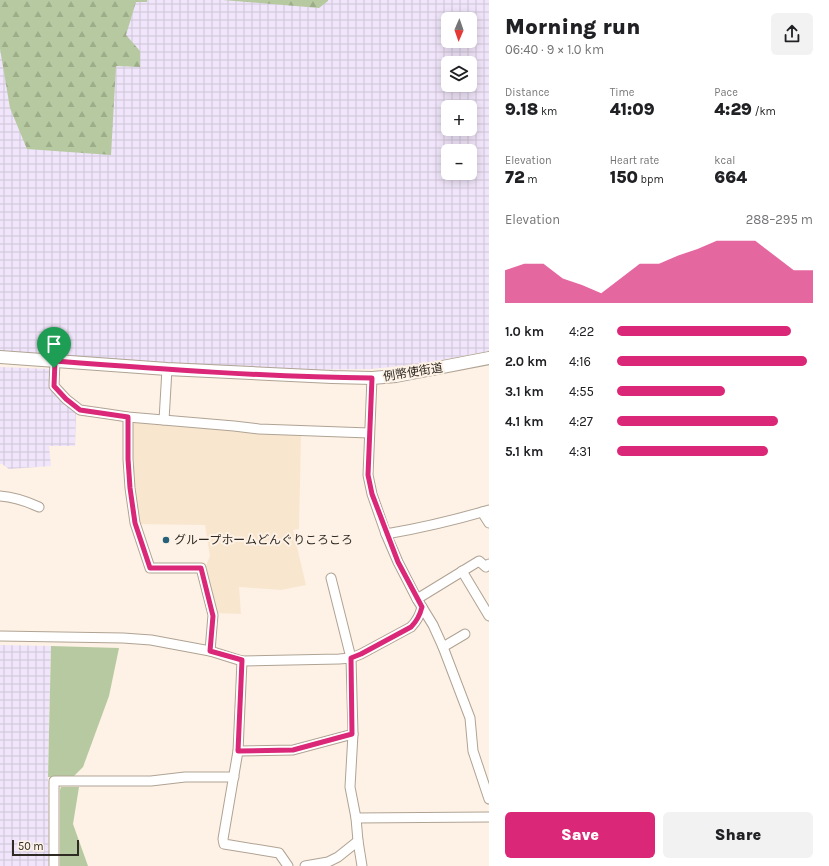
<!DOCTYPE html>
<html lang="en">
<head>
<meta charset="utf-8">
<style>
  :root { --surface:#fff; --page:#f2f2f2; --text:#202124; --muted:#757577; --accent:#db2777 }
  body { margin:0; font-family:Karla,"Noto Sans JP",sans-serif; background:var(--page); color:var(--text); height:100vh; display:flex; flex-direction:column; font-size:15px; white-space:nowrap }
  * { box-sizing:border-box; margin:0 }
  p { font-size:13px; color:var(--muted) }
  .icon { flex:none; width:22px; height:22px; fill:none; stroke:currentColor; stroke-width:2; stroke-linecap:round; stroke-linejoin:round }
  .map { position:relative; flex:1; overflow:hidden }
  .details { display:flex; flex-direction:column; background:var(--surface); width:340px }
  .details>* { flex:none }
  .needle { width:26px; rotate:182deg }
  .controls { position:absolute; left:441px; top:12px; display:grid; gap:8px }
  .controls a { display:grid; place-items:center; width:36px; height:36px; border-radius:6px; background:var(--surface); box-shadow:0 2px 10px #0003; font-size:20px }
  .scale { position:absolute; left:12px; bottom:10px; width:67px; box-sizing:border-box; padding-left:4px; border:2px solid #2f2a24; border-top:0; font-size:11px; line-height:14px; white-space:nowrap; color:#2f2a24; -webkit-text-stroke:3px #fdf2e5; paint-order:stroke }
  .pin { position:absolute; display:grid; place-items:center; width:34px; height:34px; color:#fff; margin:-41px -17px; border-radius:50% 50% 50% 0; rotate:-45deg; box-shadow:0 0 4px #0007 }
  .pin .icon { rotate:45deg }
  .round { display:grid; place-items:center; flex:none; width:42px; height:42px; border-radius:6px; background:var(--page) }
  .head { display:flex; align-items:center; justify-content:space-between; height:68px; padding:0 16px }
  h1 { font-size:22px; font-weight:800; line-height:30px }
  .figures { display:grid; grid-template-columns:repeat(3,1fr); gap:6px; height:68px; padding:4px 16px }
  .figures div { display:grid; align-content:center }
  .figures b { font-size:17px; font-weight:800 }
  .figures small { font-size:11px; font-weight:400 }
  .figures p { font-size:11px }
  .chart { height:112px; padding:8px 16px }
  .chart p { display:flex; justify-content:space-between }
  .chart svg { width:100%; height:72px; margin-top:4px; fill:var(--accent); opacity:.7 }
  .primary-button { display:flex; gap:8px; margin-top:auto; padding:8px 16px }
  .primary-button a { flex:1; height:46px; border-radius:6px; background:var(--accent); color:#fff; font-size:16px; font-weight:800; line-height:46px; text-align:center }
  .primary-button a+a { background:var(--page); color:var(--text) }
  ul { padding:0 16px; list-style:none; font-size:13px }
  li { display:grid; grid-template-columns:64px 48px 1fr; align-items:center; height:30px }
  li i { height:10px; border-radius:5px; background:var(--accent) }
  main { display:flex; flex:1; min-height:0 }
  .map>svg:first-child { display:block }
  .built { fill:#f9e6cf }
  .industrial { fill:url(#industrial-grid); fill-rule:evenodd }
  .forest { fill:url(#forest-firs) }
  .park { fill:#b6c9a0 }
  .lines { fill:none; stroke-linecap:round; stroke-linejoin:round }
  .minor-casing { stroke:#b0a394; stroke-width:11 }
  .major-casing { stroke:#b0a394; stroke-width:14 }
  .minor { stroke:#fff; stroke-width:9 }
  .major { stroke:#fff; stroke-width:12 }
  .route-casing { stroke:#fff; stroke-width:8 }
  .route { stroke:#db2777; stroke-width:5 }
  .poi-dot { fill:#266179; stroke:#fdf2e5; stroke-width:1.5 }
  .labels { text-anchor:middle; stroke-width:4; stroke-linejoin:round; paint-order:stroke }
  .street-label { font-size:12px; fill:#2f2a24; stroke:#fdf2e5 }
  .poi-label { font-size:12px; fill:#2f2a24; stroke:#fdf2e5; text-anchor:start }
</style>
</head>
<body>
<main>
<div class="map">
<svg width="489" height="866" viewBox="0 0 489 866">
  <defs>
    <pattern id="industrial-grid" width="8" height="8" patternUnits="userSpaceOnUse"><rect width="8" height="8" fill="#f0e5fa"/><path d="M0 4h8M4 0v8" fill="none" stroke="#cec5d6"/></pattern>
    <pattern id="forest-firs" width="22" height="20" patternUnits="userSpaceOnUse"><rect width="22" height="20" fill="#b6c9a0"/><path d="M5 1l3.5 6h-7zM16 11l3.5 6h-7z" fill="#9dad8a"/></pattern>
  </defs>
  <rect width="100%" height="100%" fill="#fdf2e5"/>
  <!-- built -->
  <polygon class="built" points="133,421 233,429 234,431 286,435 301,435 299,529 293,530 306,585 281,590 239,587 241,614 215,613 205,568 210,556 205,525 137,524 129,424"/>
  <!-- industrial -->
  <g class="industrial">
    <path d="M0 0H489V351L421 364 371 369 289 370 189 364 68 358 0 353ZM448 19H470V41H448ZM448 63H470V85H448ZM448 107H470V129H448ZM448 151H470V173H448Z"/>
    <polygon points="0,367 51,369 52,388 76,412 75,446 49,446 51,466 9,469 2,464 0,464"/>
    <polygon points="0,645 51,646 48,777 49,866 0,866"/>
  </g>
  <!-- forest -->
  <g class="forest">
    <polygon points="0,0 147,0 147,2 136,2 126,35 140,51 140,67 116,66 111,155 27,149 10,108 0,49"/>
    <polygon points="223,0 328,0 328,1 319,8"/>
  </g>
  <!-- park -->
  <g class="park">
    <polygon points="51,646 119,648 109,696 83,767 74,776 48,777"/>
    <polygon points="61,787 79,787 73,824 88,866 60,866 60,790"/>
  </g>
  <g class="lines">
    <!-- minor casing -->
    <g class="minor-casing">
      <g id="minor">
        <polyline points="55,361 54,386 66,399 80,410 108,414 128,417 234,426 259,429 369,433"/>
        <polyline points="372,378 368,475 372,494 386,534 398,562 417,599 433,625 443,647 470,718 473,751 489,799"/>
        <polyline points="128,417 128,459 130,488 135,523 150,568 201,568 213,615 210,651"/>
        <polyline points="164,420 167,369"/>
        <path d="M0 496C14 497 26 501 39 507"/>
        <polyline points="482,512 489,523"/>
        <path d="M386 534C421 528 455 520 489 510"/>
        <polyline points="462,571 489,616"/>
        <polyline points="331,578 351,658 353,734 350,787 356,818 358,841 362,866"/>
        <polyline points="417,599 479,561 486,567 489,564"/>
        <path d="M0 636 123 638 151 640 210 651 242 661 339 659 351 658 361 654 411 627C417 621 420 615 422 607"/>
        <polyline points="443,647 465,634"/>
        <polyline points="242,661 238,751 223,839 224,844 279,853 288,866"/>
        <polyline points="238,751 293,750 353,734"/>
        <polyline points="356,818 489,817"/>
        <polyline points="54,866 54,781 151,781 185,777 234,777"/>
        <polyline points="305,866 328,862 338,857 358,841"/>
      </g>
    </g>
    <!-- major casing -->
    <g class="major-casing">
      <polyline id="major" points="0,357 167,369 332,377 372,378 396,376 489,358"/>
    </g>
    <!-- minor -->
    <use href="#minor" class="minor"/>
    <!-- major -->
    <use href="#major" class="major"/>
  </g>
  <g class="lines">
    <!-- route casing -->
    <g class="route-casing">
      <path id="route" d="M55 361C160 369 266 377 372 378L368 475 372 494 398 562 422 607C420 615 417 621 411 627L361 654 351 658 352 734 293 750 238 751 242 660 210 651 213 616 201 568H150L135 523 130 488 128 459V417L80 410 66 399 54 386Z"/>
    </g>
    <!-- route -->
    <use href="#route" class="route"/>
  </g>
  <!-- markers -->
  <circle class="poi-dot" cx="166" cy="540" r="4"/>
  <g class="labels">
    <!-- street labels -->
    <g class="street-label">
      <text transform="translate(413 372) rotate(-9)" y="4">例幣使街道</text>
    </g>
    <!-- poi labels -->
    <g class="poi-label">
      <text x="174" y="544">グループホームどんぐりころころ</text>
    </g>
  </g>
</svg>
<div class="controls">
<a><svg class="needle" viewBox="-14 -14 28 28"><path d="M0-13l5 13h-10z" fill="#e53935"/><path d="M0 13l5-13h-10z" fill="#757577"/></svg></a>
<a><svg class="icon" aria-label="layers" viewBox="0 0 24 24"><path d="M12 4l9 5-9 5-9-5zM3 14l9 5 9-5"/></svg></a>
<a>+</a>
<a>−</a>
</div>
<div class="scale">50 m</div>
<div class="pin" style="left:54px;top:368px;background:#1e9e55"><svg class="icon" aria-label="arrive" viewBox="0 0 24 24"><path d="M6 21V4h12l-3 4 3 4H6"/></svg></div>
</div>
<section class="details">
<div class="head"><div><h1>Morning run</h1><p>06:40 · 9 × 1.0 km</p></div><a class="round"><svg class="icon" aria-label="share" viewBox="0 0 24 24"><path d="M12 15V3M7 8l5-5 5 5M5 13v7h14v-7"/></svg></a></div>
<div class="figures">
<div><p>Distance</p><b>9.18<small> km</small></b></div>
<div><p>Time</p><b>41:09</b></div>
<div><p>Pace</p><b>4:29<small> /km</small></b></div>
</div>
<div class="figures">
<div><p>Elevation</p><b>72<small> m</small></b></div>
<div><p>Heart rate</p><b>150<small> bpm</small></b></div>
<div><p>kcal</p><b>664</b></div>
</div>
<div class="chart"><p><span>Elevation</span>288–295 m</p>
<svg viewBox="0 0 160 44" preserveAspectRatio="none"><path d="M0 44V24L10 20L20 20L30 29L40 33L50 38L60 29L70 20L80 20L90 15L100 11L110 6L120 6L130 6L140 15L150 24L160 24V44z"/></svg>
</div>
<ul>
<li><b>1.0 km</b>4:22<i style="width:89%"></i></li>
<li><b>2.0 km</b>4:16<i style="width:97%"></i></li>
<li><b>3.1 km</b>4:55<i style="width:55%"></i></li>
<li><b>4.1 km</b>4:27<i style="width:82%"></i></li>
<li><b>5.1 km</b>4:31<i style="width:77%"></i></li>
</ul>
<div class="primary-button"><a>Save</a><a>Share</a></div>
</section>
</main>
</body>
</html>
